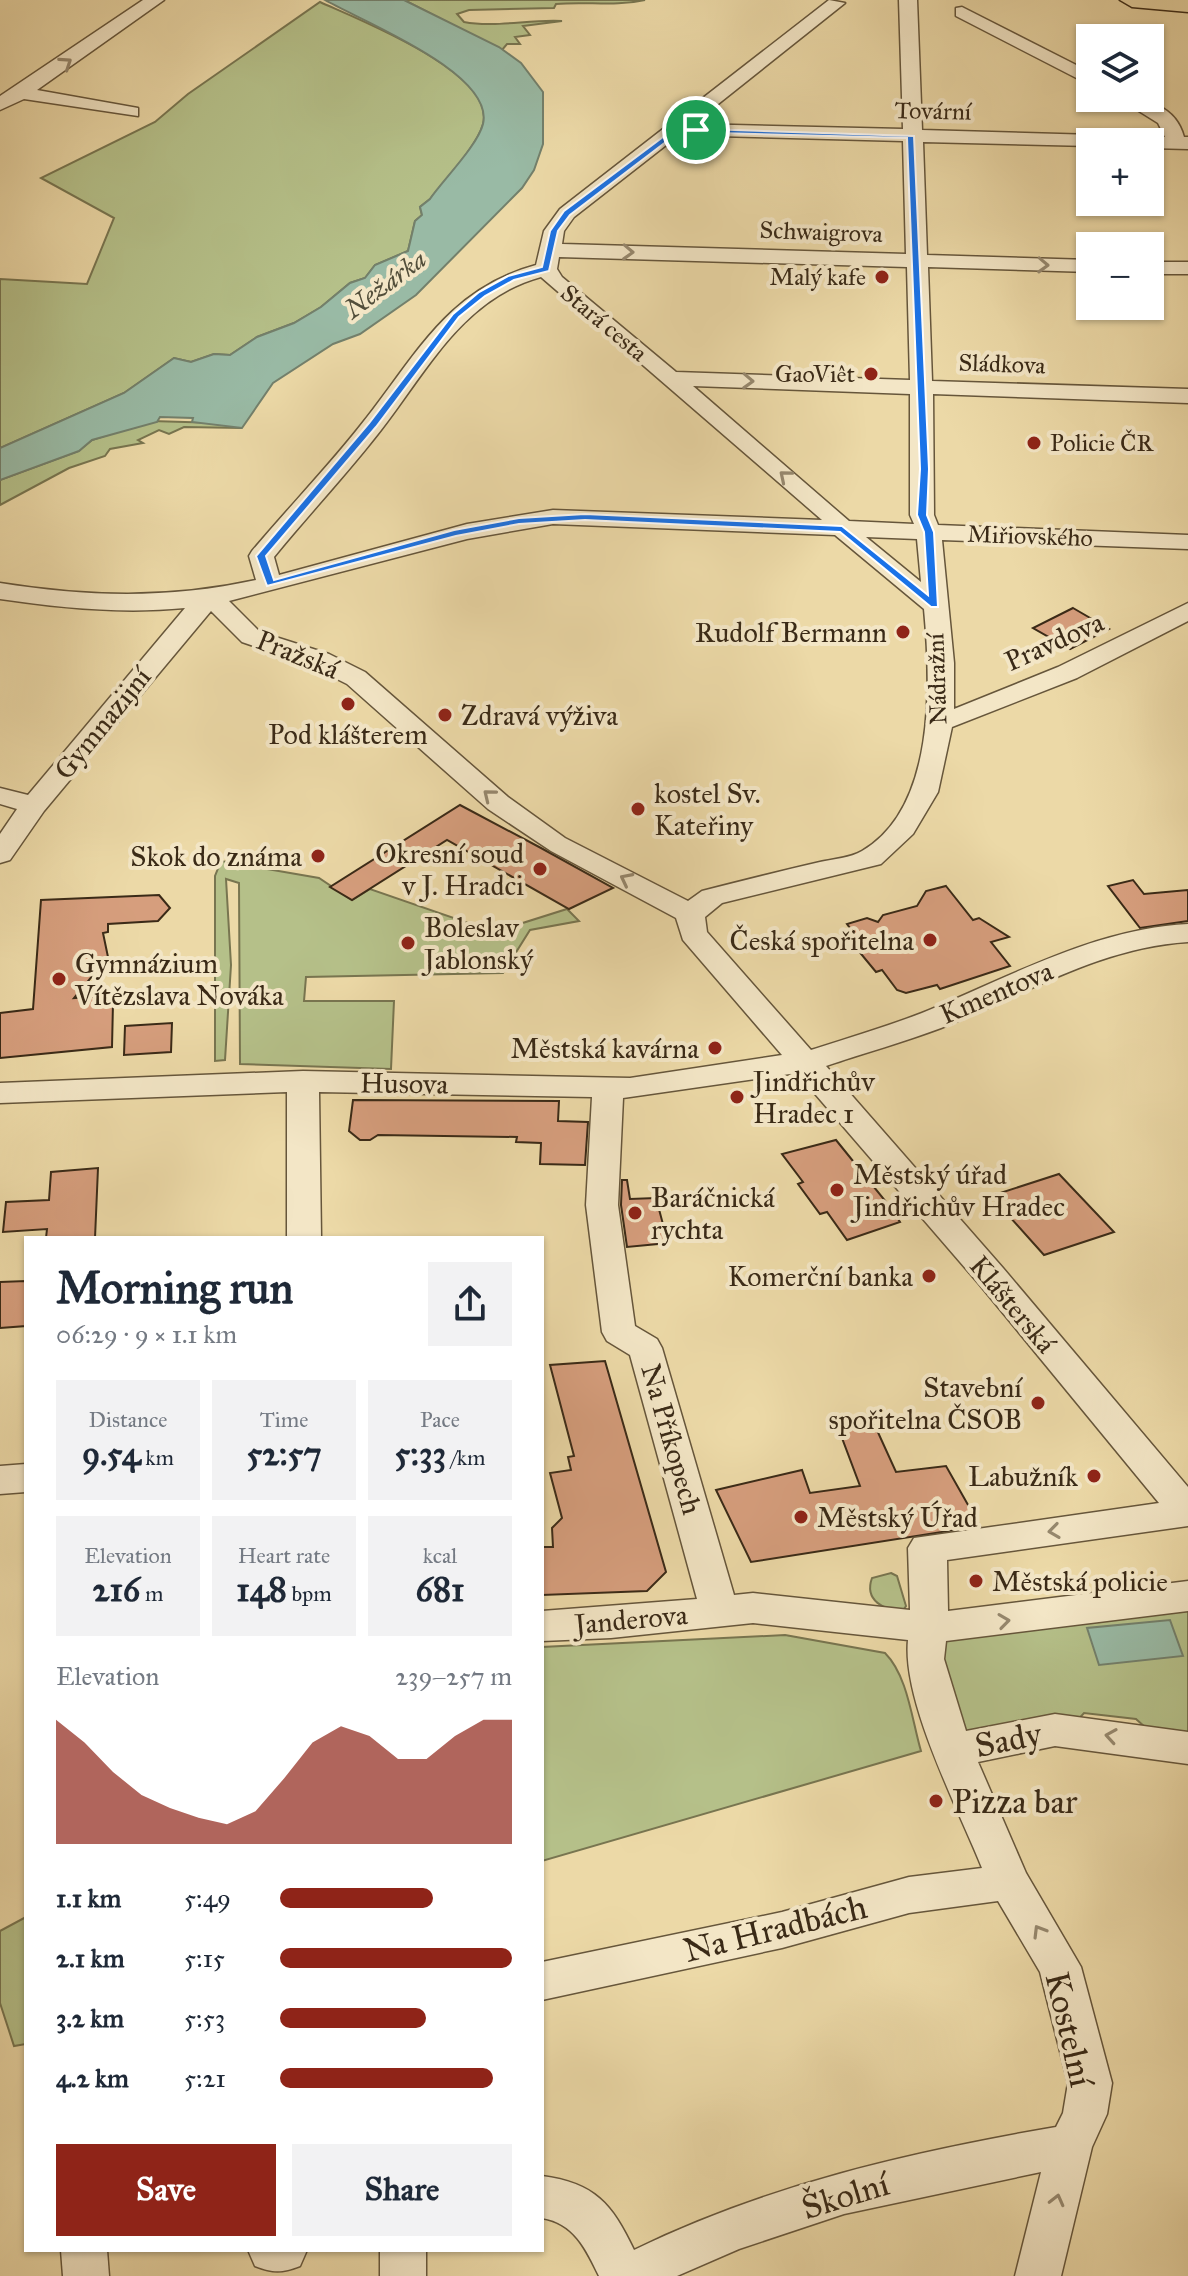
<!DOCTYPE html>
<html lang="en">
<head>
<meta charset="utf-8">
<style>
  :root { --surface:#fff; --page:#f2f2f3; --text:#1f2937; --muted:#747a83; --accent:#8f2418 }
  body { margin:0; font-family:"IM FELL Great Primer",serif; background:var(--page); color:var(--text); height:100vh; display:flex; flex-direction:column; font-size:30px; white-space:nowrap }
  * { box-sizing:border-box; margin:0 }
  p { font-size:26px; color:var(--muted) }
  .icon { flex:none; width:44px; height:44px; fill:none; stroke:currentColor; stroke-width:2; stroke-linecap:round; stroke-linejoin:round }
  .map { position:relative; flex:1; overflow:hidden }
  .sheet { position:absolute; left:24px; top:1236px; width:520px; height:1016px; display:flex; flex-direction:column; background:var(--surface); border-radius:0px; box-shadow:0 2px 6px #0004 }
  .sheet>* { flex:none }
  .buttons { position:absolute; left:1076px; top:24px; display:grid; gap:16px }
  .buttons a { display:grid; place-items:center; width:88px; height:88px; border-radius:0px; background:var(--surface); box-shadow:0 2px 6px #0004; font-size:40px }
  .pin { position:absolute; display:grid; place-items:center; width:68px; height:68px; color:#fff; margin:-34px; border:4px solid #fff; border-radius:50%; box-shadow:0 2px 8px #0007 }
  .round { display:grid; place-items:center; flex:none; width:84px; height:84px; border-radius:0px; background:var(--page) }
  .overview { display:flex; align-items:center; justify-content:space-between; height:136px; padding:0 32px }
  h1 { font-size:44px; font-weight:700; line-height:60px }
  .figures { display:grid; grid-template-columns:repeat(3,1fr); gap:12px; height:136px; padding:8px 32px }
  .figures div { display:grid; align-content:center; border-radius:0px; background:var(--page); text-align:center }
  .figures b { font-size:34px; font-weight:700 }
  .figures small { font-size:22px; font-weight:400 }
  .figures p { font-size:22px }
  .chart { height:224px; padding:16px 32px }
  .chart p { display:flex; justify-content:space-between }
  .chart svg { width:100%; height:144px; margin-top:8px; fill:var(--accent); opacity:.7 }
  .button { display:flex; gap:16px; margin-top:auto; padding:16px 32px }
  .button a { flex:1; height:92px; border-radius:0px; background:var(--accent); color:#fff; font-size:32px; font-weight:700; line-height:92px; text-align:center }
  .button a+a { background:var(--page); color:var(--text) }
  ul { padding:0 32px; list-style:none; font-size:26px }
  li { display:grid; grid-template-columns:128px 96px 1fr; align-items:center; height:60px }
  li i { height:20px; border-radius:10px; background:var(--accent) }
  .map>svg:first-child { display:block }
  .green { fill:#b5c089; stroke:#787550; stroke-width:2 }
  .water { fill:#99baa5; stroke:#73806c; stroke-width:2 }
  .building { fill:#d69e7d; stroke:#3a2a17; stroke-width:2 }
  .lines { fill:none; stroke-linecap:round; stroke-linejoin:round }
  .minor-casing { stroke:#66563b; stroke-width:3 }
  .major-casing { stroke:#3a2a17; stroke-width:3 }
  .minor { fill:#f3e6c6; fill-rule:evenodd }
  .major { fill:#ecd9a7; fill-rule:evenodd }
  .oneway { stroke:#96886e }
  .route { fill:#1a73e8; stroke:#fff; stroke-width:2; fill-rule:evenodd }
  .poi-dot { fill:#8f2418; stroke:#f3e6c6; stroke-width:3 }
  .labels { text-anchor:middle; stroke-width:8; stroke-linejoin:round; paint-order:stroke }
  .far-street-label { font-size:24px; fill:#3a2a17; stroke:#f3e6c6 }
  .far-poi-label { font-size:24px; fill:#3a2a17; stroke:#f3e6c6; text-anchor:end }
  .far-water-label { font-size:26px; font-style:italic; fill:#524e3a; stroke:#f3e6c6 }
  .poi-label { font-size:28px; fill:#3a2a17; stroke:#f3e6c6; text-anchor:start }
  .street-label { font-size:28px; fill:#3a2a17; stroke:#f3e6c6 }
  .near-street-label { font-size:34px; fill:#3a2a17; stroke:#f3e6c6 }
  .near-poi-label { font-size:34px; fill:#3a2a17; stroke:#f3e6c6; text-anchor:start }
</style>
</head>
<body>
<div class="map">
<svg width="1188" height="2276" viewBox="0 0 1188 2276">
  <rect width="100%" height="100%" fill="#ecd9a7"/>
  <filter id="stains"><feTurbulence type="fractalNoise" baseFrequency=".0025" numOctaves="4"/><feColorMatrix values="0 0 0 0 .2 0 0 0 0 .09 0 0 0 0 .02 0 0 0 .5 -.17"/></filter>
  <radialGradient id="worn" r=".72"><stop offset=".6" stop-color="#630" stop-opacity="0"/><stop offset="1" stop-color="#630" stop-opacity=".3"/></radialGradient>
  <!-- green -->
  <g class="green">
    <path d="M404 0H645C614 7 587 1 556 4L554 8 469 10 457 14 464 22C495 28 530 19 562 21L523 26 530 35 515 37 520 44H507L502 50Z"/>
    <path d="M320 2C357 19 497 73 483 124 477 146 444 181 430 199L420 207 422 215 415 221 408 251 375 265 365 278 350 283 321 307 294 323 257 337 230 355 214 354 191 362 174 358 124 393 0 448V279L87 284 114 218 41 178 155 122 188 94Z"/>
    <polygon points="151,421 219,423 242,428 184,427 169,434 159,430 138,440 143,443 110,449 105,456 69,468 0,505 0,480 78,451 92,440"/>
    <polygon points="221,861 319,878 352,900 370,889 494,932 567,909 579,921 530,930 503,973 306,977 304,1001 394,1001 391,1069 240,1064 239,883 226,879 231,965 225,1060 215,1061 215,876"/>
    <path d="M891 1573 897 1576 906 1606 904 1609C884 1612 864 1600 872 1578Z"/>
    <polygon points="1188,1609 1188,1740 1156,1737 1136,1719 1084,1713 1074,1724 971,1734 962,1728 938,1654 944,1643 952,1637"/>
    <path d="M785 1635 885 1653C908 1676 912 1721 921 1751L542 1861V1647Z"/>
    <polygon points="26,1917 26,2044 14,2046 0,2003 0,1931"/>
  </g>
  <!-- water -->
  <g class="water">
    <path d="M325 0H404L499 47 521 63 543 92V144L534 170 522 188 416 295 360 334 333 344 273 383 242 428 192 422 193 418 160 417 157 422 92 440 79 451 0 480V448L124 393 174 358 191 362 214 354 230 355 257 337 294 323 321 307 350 283 365 278 375 265 408 251 415 221 422 215 420 207 430 199C443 180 478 145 483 124 495 73 361 21 325 0Z"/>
    <polygon points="1170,1620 1183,1656 1099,1665 1087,1628"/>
  </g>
  <!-- building -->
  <g class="building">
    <polygon points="1073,608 1109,629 1070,649 1033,628"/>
    <polygon points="460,805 541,848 613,888 569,909 447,840 352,900 330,887"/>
    <polygon points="1133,880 1144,894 1188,890 1188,921 1140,928 1108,886"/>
    <polygon points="946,886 973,920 979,918 1009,937 991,942 1010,966 940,989 937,985 906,993 897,990 882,970 876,972 857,949 864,947 847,924 867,918 878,922 883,915 917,906 926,891"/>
    <polygon points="159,895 170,908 158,921 108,924 108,932 103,933 108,957 74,998 106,996 105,1004 113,1003 112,1047 0,1058 0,1013 33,1009 41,900"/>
    <polygon points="172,1023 171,1052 124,1055 125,1026"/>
    <polygon points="353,1100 559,1101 558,1121 588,1122 585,1165 540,1164 541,1143 516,1142 517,1137 378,1135 370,1140 360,1140 349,1131"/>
    <polygon points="836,1140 891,1208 900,1222 847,1240 827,1212 820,1214 798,1184 803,1182 782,1154"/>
    <polygon points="98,1168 95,1238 46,1238 47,1229 3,1232 6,1202 49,1200 51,1172"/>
    <polygon points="1059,1174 1114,1232 1044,1255 991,1196"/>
    <polygon points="622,1180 627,1180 630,1199 656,1198 668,1243 627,1247 621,1205"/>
    <polygon points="26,1281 26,1326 0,1328 0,1282"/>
    <polygon points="605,1361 666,1572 647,1591 542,1595 542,1547 553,1547 552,1528 562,1518 550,1473 571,1470 568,1457 574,1456 550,1365"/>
    <polygon points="871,1417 896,1472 946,1466 980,1526 751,1562 716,1490 802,1470 810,1493 860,1486 836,1422"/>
  </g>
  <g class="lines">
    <!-- minor casing -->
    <g class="minor-casing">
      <g id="minor">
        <polygon points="143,0 164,0 37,90 138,108 138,116 24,99 0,110 0,96"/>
        <path d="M829 0 845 3 693 124 903 129 899 0H917L922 130 1165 137 1158 123 1118 98C1146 98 1176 106 1184 137H1188V149L1150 148V142H1090V146L923 142 927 255 1090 260V272L928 267 932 381 1188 389V403L933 394 934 515 938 525 1188 535V549L942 540 954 663V709L1058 667 1188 603V621L1077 678 952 727 938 792 913 834 881 864 722 903 705 917 707 932 811 1050C848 1038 886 1027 922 1013 1008 978 1093 929 1188 924V942C1100 947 1022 996 941 1028 904 1042 864 1053 826 1066L1003 1268 1188 1487V1526L947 1560 948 1611 1188 1581V1611L946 1641 944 1659 966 1731 1055 1714 1188 1732V1764L1055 1746 978 1762 1026 1873 1081 1967 1112 2083 1107 2114 1092 2147 1061 2276H1015L1041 2172 844 2214 739 2249 677 2276H599C586 2249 574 2223 542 2218V2176C595 2183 612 2204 634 2250 767 2185 911 2152 1056 2127L1063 2113 1068 2083 1040 1972 998 1901 909 1913 782 1948 542 2000V1962L782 1912 909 1877 982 1868C958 1808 902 1702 908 1640L753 1623 611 1638 542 1641V1611L697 1599 630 1355 607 1341 602 1332 586 1205 592 1097 319 1092 321 1238H287V1092L0 1103V1083L303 1071 630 1078 782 1055 683 940 676 918 551 851 488 809 347 684 311 666 242 642 211 611 44 811 10 860 0 863V834L17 809 0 804V788L28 795 185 608C123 614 62 608 0 599V583C87 597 170 599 256 580L249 556 252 551C289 507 329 466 364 421 417 354 448 289 536 265L544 231 560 209ZM679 135 903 141 906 254 562 244 564 231 574 217ZM559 257 907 267 910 380 676 372 562 277 557 269ZM541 277 822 520 553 510 467 524 279 575 274 557C309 514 347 474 381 430 427 371 463 298 541 277ZM693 386 910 394V515L914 524 849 521ZM553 524 835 535 924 609C931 683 936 808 862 851 851 858 833 859 820 862 781 871 741 881 702 891L688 901 565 838 508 797 365 672 329 654 260 632 229 601 467 539ZM866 537 917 539 921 582ZM797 1073 979 1284 1159 1503 914 1538 908 1548 910 1610 753 1593 734 1595 662 1348 657 1339 635 1326 618 1205 623 1098Z"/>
        <polygon points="962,7 1090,72 1090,85 956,16 956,8"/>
        <rect x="1150" y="262" width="38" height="12"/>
        <polygon points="26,1464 26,1492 0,1494 0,1466"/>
        <polygon points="61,2250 107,2250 109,2276 63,2276"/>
        <path d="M248 2250H307L300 2266C282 2273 273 2273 255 2266Z"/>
        <rect x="380" y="2250" width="46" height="26"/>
      </g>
    </g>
    <!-- major casing -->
    <g class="major-casing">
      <polygon id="major" points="1120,0 1188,0 1188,12 1132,7"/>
    </g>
    <!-- minor -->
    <use href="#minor" class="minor"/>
    <!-- major -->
    <use href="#major" class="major"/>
  </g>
  <!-- one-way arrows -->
  <defs><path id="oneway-chevron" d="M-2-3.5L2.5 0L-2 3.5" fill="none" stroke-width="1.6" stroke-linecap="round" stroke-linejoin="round" transform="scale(2)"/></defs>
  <g class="oneway">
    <use href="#oneway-chevron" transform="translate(66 63) rotate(-34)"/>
    <use href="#oneway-chevron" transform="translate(628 252) rotate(2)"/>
    <use href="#oneway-chevron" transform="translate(1043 265) rotate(2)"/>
    <use href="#oneway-chevron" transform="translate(748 381) rotate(2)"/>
    <use href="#oneway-chevron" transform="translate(785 476) rotate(-140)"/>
    <use href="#oneway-chevron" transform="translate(489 795) rotate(-141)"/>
    <use href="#oneway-chevron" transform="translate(626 879) rotate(-153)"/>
    <use href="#oneway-chevron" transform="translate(1054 1531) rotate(172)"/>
    <use href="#oneway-chevron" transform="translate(1004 1621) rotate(-8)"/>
    <use href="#oneway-chevron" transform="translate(1111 1736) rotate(-171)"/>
    <use href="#oneway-chevron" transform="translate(1039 1931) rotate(-121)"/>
    <use href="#oneway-chevron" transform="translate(1057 2200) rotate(-76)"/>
  </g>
  <!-- route -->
  <path class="route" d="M675 128 914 136 929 469 927 515 934 532 938 607H931L840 532 585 520 519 524 456 536 267 586 256 556 369 423 453 314 479 292 508 276 542 267 550 231 564 211ZM679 132 907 138 920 469 917 515 924 532 928 595 842 526 585 514 519 518 454 530 274 580 266 556 376 427 459 317 485 296 514 280 549 271 558 231 570 215Z"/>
  <!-- markers -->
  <g class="poi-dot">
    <circle cx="882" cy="277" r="8"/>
    <circle cx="871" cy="374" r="8"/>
    <circle cx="1034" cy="443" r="8"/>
    <circle cx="903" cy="632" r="8"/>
    <circle cx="348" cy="704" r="8"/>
    <circle cx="445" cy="715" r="8"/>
    <circle cx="638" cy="809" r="8"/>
    <circle cx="318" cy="856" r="8"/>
    <circle cx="540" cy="869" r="8"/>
    <circle cx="930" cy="940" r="8"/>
    <circle cx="408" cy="943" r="8"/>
    <circle cx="59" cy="979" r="8"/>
    <circle cx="715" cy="1048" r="8"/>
    <circle cx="737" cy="1097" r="8"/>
    <circle cx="837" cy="1190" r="8"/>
    <circle cx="635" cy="1213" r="8"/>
    <circle cx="929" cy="1276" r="8"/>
    <circle cx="1038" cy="1403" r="8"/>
    <circle cx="1094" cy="1476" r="8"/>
    <circle cx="801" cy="1517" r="8"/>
    <circle cx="976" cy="1581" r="8"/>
    <circle cx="936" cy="1801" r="8"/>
  </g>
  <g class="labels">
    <!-- far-street labels -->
    <g class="far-street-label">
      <text transform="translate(933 111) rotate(1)" y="8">Tovární</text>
      <text transform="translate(821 232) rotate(2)" y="8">Schwaigrova</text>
      <text transform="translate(604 323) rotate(40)" y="8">Stará cesta</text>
      <text transform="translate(1002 364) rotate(2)" y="8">Sládkova</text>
      <text transform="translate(1030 536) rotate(2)" y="8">Miřiovského</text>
      <text transform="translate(937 679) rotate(-92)" y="8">Nádražní</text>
    </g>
    <!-- far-poi labels -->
    <g class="far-poi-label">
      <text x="866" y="285">Malý kafe</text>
      <text x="855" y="382">GaoViêt</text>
      <text x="1050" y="451" text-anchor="start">Policie ČR</text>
    </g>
    <!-- far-water labels -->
    <g class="far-water-label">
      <text transform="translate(385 284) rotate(-37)" y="9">Nežárka</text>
    </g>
    <!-- poi labels -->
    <g class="poi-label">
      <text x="887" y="642" text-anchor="end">Rudolf Bermann</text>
      <text x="461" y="725">Zdravá výživa</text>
      <text x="348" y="744" text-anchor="middle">Pod klášterem</text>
      <text x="654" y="803">kostel Sv.<tspan x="654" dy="32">Kateřiny</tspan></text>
      <text x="524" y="863" text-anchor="end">Okresní soud<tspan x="524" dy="32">v J. Hradci</tspan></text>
      <text x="302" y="866" text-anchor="end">Skok do známa</text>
      <text x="424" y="937">Boleslav<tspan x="424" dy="32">Jablonský</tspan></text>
      <text x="914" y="950" text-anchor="end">Česká spořitelna</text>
      <text x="75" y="973">Gymnázium<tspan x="75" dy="32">Vítězslava Nováka</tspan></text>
      <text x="699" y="1058" text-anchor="end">Městská kavárna</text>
      <text x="753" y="1091">Jindřichův<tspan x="753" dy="32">Hradec 1</tspan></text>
      <text x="853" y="1184">Městský úřad<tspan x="853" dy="32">Jindřichův Hradec</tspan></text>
      <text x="651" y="1207">Baráčnická<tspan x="651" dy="32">rychta</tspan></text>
      <text x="913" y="1286" text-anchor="end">Komerční banka</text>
      <text x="1022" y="1397" text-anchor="end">Stavební<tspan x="1022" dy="32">spořitelna ČSOB</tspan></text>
      <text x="1078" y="1486" text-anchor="end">Labužník</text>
      <text x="817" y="1527">Městský Úřad</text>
      <text x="992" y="1591">Městská policie</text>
    </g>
    <!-- street labels -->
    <g class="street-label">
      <text transform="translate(1054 641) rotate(-24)" y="10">Pravdova</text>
      <text transform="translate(298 654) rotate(22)" y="10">Pražská</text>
      <text transform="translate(102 723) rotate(-51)" y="10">Gymnazijní</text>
      <text transform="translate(996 992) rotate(-23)" y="10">Kmentova</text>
      <text transform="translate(404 1083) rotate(1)" y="10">Husova</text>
      <text transform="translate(1013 1304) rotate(50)" y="10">Klášterská</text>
      <text transform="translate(672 1439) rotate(74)" y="10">Na Příkopech</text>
      <text transform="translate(631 1619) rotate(-5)" y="10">Janderova</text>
    </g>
    <!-- near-street labels -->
    <g class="near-street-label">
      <text transform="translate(1008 1739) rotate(-11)" y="12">Sady</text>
      <text transform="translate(775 1928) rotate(-14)" y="12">Na Hradbách</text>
      <text transform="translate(1070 2029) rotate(77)" y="12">Kostelní</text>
      <text transform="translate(845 2195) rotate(-17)" y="12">Školní</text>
    </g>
    <!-- near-poi labels -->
    <g class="near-poi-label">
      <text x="952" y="1813">Pizza bar</text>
    </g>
  </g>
  <rect width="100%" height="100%" filter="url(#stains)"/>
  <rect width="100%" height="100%" fill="url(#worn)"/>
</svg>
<div class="buttons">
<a><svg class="icon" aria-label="layers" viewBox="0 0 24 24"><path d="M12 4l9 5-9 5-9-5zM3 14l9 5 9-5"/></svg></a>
<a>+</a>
<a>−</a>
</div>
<div class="pin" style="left:696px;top:130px;background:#1e9e55"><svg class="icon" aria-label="arrive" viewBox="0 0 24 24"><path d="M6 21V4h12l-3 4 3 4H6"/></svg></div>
<section class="sheet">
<div class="overview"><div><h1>Morning run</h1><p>06:29 · 9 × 1.1 km</p></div><a class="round"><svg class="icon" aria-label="share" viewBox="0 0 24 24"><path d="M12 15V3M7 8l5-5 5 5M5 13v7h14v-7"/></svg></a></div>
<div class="figures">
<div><p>Distance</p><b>9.54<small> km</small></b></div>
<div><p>Time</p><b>52:57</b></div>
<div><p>Pace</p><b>5:33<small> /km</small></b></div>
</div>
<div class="figures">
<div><p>Elevation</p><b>216<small> m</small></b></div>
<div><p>Heart rate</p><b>148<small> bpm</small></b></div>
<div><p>kcal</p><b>681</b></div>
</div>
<div class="chart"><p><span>Elevation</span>239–257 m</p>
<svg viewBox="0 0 160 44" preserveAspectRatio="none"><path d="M0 44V6L10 13L20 22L30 29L40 33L50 36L60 38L70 34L80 24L90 13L100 8L110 11L120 18L130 18L140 11L150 6L160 6V44z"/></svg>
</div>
<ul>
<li><b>1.1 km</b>5:49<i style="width:66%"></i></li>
<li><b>2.1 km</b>5:15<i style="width:100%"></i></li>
<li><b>3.2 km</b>5:53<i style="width:63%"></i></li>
<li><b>4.2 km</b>5:21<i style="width:92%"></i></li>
</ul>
<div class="button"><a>Save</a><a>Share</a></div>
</section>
</div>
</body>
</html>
